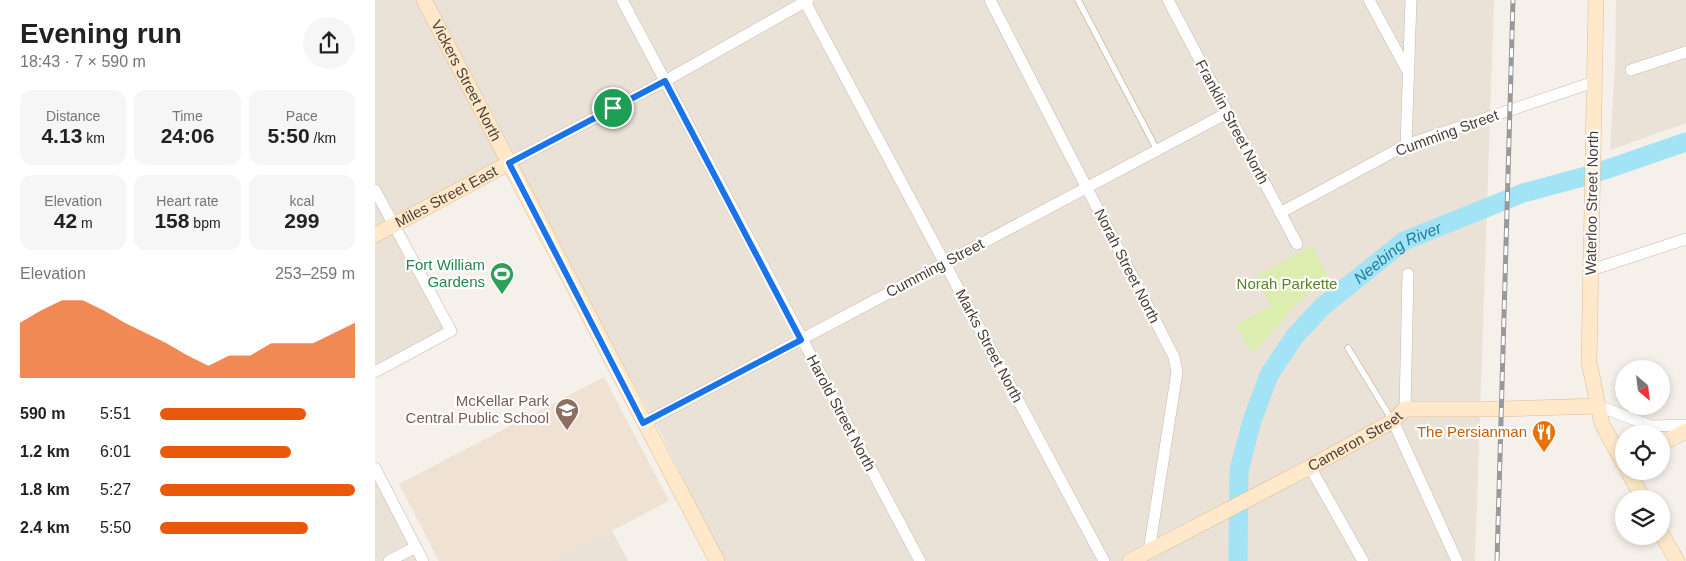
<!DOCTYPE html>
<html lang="en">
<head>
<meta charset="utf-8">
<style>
  :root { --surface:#fff; --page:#f6f6f6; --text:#222; --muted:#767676; --accent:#ea580c }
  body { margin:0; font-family:Arial,sans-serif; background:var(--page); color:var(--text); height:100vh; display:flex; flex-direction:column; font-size:19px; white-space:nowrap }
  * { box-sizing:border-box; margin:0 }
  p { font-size:16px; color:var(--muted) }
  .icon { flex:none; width:28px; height:28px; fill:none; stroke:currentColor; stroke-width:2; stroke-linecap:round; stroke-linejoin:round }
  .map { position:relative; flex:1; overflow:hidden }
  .sheet { display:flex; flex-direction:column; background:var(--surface); width:375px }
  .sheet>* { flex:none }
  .needle { width:32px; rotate:152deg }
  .tools { position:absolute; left:1240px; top:360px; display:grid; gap:10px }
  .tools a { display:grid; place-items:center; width:55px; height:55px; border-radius:50%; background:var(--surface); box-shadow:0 2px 8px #0003; font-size:25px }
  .pin { position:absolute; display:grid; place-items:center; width:42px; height:42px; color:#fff; margin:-21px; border:2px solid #fff; border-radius:50%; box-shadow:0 1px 5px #0007 }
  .round { display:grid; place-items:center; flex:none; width:52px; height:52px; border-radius:26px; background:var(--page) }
  .head { display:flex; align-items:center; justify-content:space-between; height:85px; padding:0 20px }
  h1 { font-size:28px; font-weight:600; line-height:38px }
  .figures { display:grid; grid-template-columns:repeat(3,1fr); gap:8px; height:85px; padding:5px 20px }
  .figures div { display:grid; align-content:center; border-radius:12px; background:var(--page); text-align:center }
  .figures b { font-size:21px; font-weight:600 }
  .figures small { font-size:14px; font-weight:400 }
  .figures p { font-size:14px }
  .chart { height:140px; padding:10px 20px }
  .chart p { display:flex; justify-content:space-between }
  .chart svg { width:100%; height:90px; margin-top:5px; fill:var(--accent); opacity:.7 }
  ul { padding:0 20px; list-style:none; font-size:16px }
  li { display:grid; grid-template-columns:80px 60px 1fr; align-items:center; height:38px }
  li i { height:12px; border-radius:6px; background:var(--accent) }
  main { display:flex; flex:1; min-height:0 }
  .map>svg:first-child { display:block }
  .residential { fill:#eae1d7 }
  .education { fill:#f0e2d3 }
  .green { fill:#dcedb0 }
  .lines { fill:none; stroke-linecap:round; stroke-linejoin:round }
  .river { stroke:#a2e3f6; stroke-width:19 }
  .lane-casing { stroke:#c5b9ae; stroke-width:7 }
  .street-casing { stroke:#c5b9ae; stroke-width:12 }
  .secondary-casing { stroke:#dcbe98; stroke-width:16 }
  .lane { stroke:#fff; stroke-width:5.5 }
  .street { stroke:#fff; stroke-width:11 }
  .secondary { stroke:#ffe9ca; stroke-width:15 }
  .rail-casing { stroke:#999; stroke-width:5 }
  .rail { stroke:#fff; stroke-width:3; stroke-dasharray:9; stroke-linecap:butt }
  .route-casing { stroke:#fff; stroke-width:10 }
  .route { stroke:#1a73e8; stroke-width:6 }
  .labels { text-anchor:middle; stroke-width:4.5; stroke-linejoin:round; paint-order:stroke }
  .street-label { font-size:15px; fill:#4b3f37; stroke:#fff }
  .leisure-label { font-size:15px; fill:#27864d; stroke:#fff; text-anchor:end }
  .park-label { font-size:15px; fill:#598224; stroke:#fff }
  .education-label { font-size:15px; fill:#785e54; stroke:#fff; text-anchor:end }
  .food-label { font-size:15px; fill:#c56008; stroke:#fff; text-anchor:end }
  .water-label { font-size:16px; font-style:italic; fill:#227f9d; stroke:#fff }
</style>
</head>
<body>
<main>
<section class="sheet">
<div class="head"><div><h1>Evening run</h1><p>18:43 · 7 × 590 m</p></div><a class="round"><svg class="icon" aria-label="share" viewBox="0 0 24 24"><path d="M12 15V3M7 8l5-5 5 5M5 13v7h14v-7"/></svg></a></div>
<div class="figures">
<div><p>Distance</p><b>4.13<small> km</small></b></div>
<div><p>Time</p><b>24:06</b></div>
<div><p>Pace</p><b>5:50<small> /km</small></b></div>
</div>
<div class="figures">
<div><p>Elevation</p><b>42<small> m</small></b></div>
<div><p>Heart rate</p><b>158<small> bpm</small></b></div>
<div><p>kcal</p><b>299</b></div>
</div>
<div class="chart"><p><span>Elevation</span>253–259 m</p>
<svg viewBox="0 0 160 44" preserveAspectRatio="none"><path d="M0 44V17L10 11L20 6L30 6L40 11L50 17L60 22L70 27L80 33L90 38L100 33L110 33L120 27L130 27L140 27L150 22L160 17V44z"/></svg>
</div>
<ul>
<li><b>590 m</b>5:51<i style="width:75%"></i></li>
<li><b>1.2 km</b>6:01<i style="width:67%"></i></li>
<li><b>1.8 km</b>5:27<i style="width:100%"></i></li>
<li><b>2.4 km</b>5:50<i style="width:76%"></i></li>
</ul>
</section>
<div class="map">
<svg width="1311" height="561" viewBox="0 0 1311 561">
  <rect width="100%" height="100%" fill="#f6f0ea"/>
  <!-- residential -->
  <g class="residential">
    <polygon points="0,0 1119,0 1100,561 348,561 287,435 140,169 25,222 56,284 76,331 0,372"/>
    <polygon points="1241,0 1311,0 1311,123 1235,150 1240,67"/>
    <polygon points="0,468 47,561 0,561"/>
    <polygon points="234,525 253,561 164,561"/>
  </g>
  <!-- education -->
  <polygon class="education" points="229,377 294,501 179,561 64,561 24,484"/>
  <!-- green -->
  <polygon class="green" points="937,246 955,280 923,302 878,354 860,325 896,306 881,276"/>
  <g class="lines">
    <!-- river -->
    <path class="river" id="s1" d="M863 561 864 470 877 421 894 375 920 336 948 306 1029 241 1148 193 1215 175 1311 142"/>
    <!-- lane casing -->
    <g class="lane-casing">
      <g id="lane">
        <polyline points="703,0 782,150"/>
        <polyline points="973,348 1017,420"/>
      </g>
    </g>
    <!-- street casing -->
    <g class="street-casing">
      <g id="street">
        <polyline points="247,0 545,561"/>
        <polyline points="429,0 729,561"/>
        <polyline points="615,0 799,357 802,372 774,551"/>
        <polyline points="793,0 922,244"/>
        <polyline points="994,0 1032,70"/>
        <polyline points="1256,70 1311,52"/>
        <polyline points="1031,145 1036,0"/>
        <polyline points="134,163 290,81 433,0"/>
        <polyline points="0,190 76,331 0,372"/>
        <polyline points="905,213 1031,145 1219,82"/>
        <polyline points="1216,270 1311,239"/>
        <polyline points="1224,406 1276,426 1311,425"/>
        <polyline points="1030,409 1033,274"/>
        <polyline points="1018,421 1082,561"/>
        <polyline points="269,423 852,113"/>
        <polyline points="935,467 988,561"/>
        <polyline points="0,468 48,561"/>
        <polyline points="14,561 41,547"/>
      </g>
    </g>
    <!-- secondary casing -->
    <g class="secondary-casing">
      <g id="secondary">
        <path id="s2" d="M49 0 342 561"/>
        <polyline points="1221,0 1214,362 1227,424 1249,464"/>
        <path id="s3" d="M0 235 134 163"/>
        <polyline points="1286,444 1311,431"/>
        <polyline points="1253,471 1268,499"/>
        <polyline points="1286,533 1302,561"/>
        <path id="s4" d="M755 561 935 467 1018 421 1030 409H1126L1224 406"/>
      </g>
    </g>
    <!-- lane -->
    <use href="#lane" class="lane"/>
    <!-- street -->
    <use href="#street" class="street"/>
    <!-- secondary -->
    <use href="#secondary" class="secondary"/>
    <!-- rail casing -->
    <g class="rail-casing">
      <polyline id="rail" points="1122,561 1138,0"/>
    </g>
    <!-- rail -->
    <use href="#rail" class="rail"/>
  </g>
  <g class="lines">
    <!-- route casing -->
    <g class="route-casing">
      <polygon id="route" points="290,81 426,340 268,423 134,163"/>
    </g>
    <!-- route -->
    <use href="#route" class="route"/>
  </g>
  <!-- icons -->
  <defs>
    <g id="stadium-pin" transform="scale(1.25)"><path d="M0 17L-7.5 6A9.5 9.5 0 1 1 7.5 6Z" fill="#2e9e5b" stroke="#fff"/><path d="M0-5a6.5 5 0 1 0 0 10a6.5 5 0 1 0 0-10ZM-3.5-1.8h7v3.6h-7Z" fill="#fff"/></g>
    <g id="school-pin" transform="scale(1.25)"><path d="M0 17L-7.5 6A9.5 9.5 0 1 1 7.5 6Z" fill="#8d6e63" stroke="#fff"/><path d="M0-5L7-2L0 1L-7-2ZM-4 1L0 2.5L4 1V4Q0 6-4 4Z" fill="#fff"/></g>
    <g id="restaurant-pin" transform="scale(1.25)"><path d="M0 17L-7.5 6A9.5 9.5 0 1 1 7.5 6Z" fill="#e8710a" stroke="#fff"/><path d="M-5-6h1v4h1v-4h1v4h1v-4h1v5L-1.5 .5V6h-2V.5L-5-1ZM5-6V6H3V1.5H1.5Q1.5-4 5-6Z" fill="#fff"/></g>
  </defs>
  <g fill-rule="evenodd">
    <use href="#stadium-pin" x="127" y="274"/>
    <use href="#school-pin" x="192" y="410"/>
    <use href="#restaurant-pin" x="1169" y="432"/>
  </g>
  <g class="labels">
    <!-- street labels -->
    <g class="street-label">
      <text dy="5" stroke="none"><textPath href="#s2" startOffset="91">Vickers Street North</textPath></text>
      <text transform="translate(857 122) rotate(62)" y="5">Franklin Street North</text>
      <text transform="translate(1072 133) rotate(-20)" y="5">Cumming Street</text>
      <text dy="5" stroke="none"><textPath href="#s3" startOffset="81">Miles Street East</textPath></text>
      <text transform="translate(1217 203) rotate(-89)" y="5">Waterloo Street North</text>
      <text transform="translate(752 266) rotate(63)" y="5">Norah Street North</text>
      <text transform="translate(560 268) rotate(-28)" y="5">Cumming Street</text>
      <text transform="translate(614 346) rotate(62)" y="5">Marks Street North</text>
      <text transform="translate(466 413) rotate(62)" y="5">Harold Street North</text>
      <text dy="5" stroke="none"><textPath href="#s4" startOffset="255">Cameron Street</textPath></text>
    </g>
    <!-- leisure labels -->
    <g class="leisure-label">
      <text x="110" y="270">Fort William<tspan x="110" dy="17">Gardens</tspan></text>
    </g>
    <!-- park labels -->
    <g class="park-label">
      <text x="912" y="289">Norah Parkette</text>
    </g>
    <!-- education labels -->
    <g class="education-label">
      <text x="174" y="406">McKellar Park<tspan x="174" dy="17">Central Public School</tspan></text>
    </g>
    <!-- food labels -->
    <g class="food-label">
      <text x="1152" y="437">The Persianman</text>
    </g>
    <!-- water labels -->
    <g class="water-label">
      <text dy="6" stroke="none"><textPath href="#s1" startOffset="371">Neebing River</textPath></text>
    </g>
  </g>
</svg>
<div class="tools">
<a><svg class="needle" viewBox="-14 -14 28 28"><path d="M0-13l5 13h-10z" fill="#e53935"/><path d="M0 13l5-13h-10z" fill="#767676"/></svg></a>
<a><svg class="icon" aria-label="locate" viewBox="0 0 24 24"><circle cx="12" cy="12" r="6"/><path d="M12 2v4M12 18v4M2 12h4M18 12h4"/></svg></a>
<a><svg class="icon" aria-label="layers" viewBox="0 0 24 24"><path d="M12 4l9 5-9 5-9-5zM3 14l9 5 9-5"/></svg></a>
</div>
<div class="pin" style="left:238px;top:108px;background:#1e9e55"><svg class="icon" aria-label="arrive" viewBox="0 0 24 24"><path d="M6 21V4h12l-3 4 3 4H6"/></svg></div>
</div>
</main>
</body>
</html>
